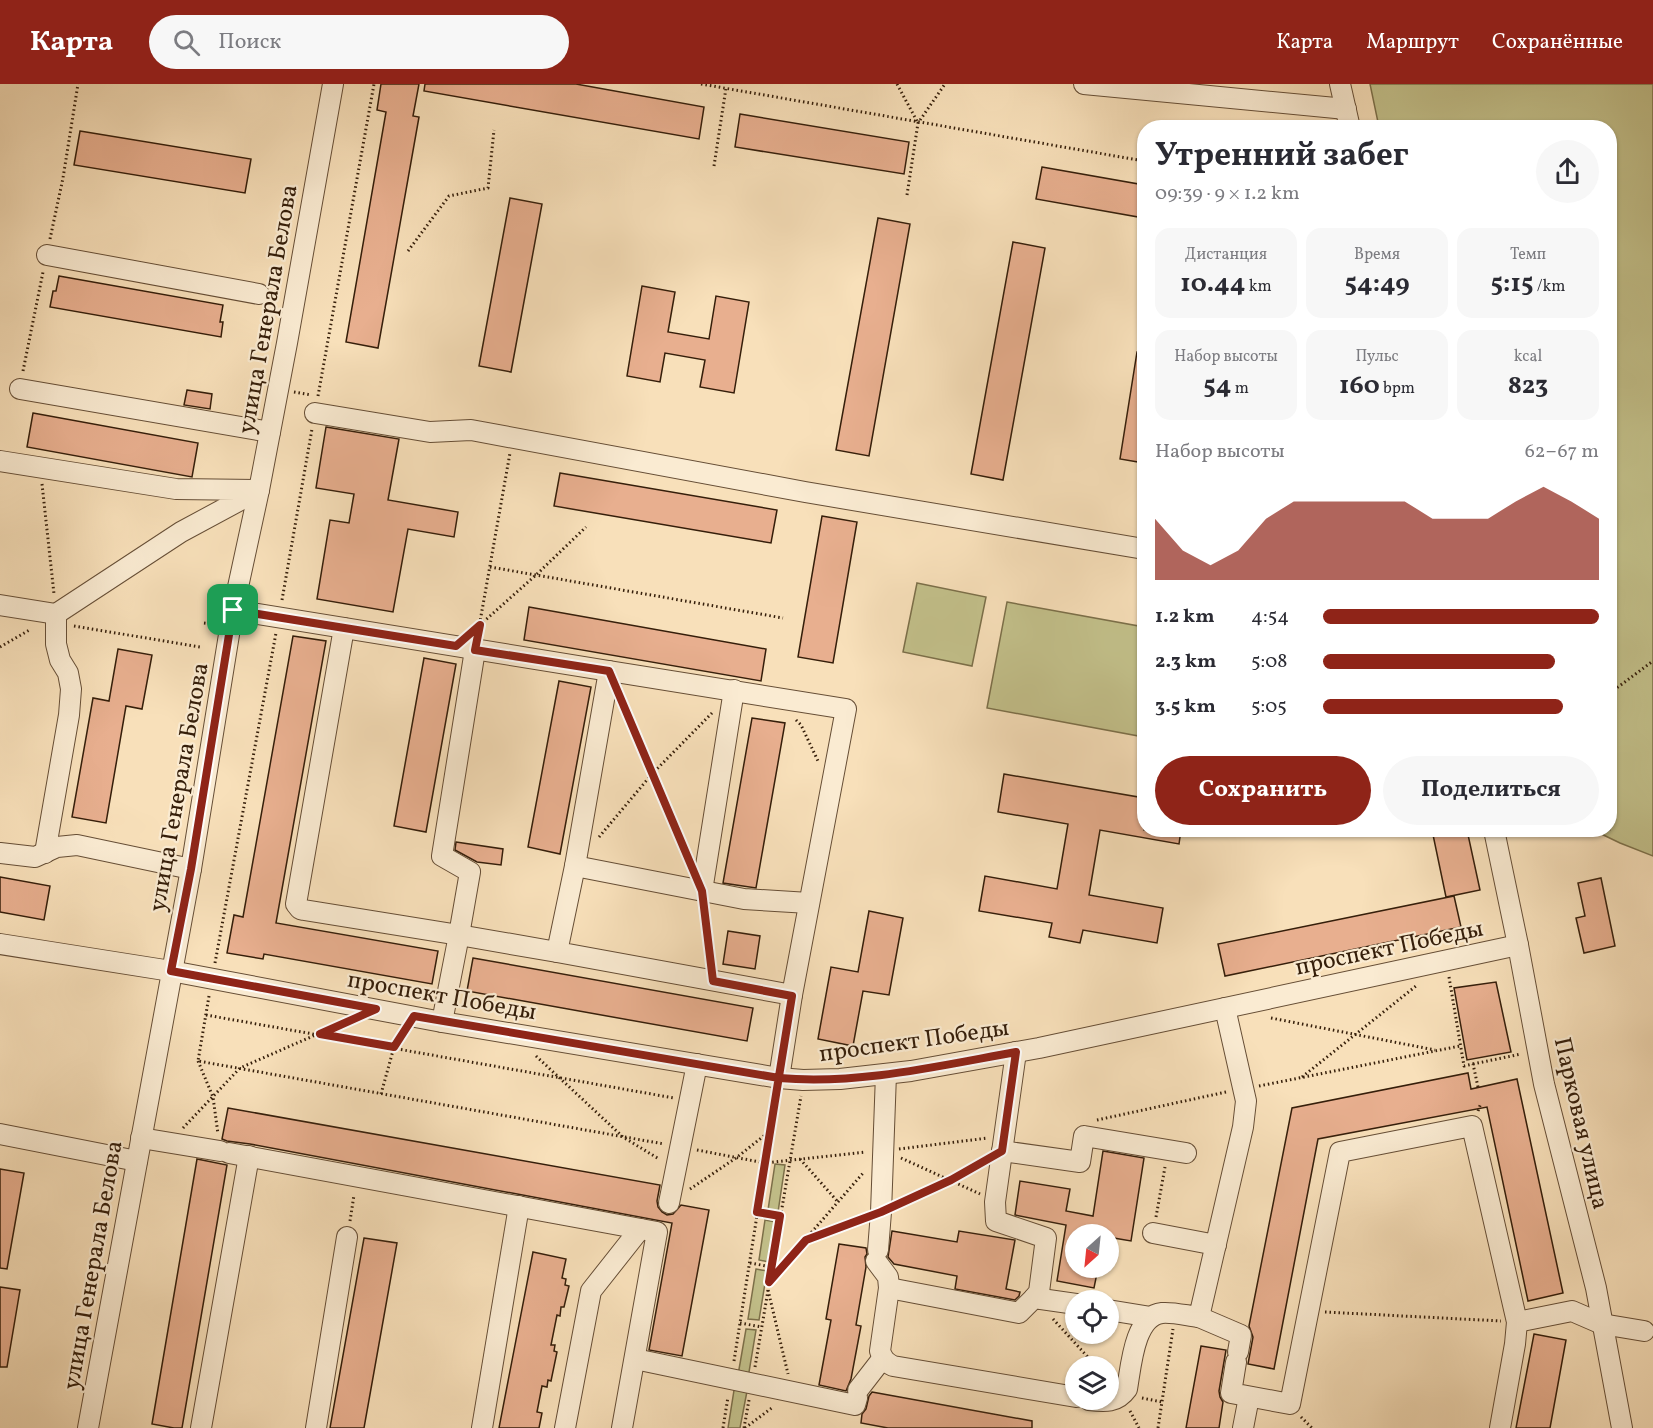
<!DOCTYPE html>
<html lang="ru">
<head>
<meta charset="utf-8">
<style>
  :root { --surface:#fff; --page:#f7f7f7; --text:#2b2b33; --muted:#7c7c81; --accent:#8f2418 }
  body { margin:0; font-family:Vollkorn,serif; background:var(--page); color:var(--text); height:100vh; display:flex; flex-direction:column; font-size:22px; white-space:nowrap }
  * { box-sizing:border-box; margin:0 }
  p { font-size:20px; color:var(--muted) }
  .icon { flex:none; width:33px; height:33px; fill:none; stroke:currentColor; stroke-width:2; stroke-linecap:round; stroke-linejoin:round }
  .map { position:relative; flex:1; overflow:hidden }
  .panel { position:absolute; left:1137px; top:36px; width:480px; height:717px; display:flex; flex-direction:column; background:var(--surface); border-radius:24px; box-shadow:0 2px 4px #0004 }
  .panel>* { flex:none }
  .needle { width:39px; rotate:207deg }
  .fabs { position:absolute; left:1065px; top:1140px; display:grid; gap:12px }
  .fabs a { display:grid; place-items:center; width:54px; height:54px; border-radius:50%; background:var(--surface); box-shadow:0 2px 4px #0004; font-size:30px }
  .pin { position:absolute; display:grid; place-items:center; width:51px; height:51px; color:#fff; margin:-26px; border-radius:12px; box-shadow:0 3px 9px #0006 }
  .round { display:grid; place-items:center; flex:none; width:63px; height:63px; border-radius:32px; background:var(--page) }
  .head { display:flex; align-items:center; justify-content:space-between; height:102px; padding:0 18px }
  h1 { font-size:33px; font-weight:700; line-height:45px }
  .metrics { display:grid; grid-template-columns:repeat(3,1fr); gap:9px; height:102px; padding:6px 18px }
  .metrics div { display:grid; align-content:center; border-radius:15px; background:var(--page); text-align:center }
  .metrics b { font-size:26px; font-weight:700 }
  .metrics small { font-size:16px; font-weight:400 }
  .metrics p { font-size:16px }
  .chart { height:168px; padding:12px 18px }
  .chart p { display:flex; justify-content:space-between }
  .chart svg { width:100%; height:108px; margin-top:6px; fill:var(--accent); opacity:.7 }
  .cta { display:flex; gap:12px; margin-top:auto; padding:12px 18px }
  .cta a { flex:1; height:69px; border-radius:36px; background:var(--accent); color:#fff; font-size:24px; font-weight:700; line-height:69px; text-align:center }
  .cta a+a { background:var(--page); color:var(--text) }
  ul { padding:0 18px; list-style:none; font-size:20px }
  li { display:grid; grid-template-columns:96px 72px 1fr; align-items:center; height:45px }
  li i { height:15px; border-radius:8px; background:var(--accent) }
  header { display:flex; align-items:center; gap:36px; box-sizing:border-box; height:84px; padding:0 30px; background:var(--accent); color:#fff }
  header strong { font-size:28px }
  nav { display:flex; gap:33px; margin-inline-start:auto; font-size:21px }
  .search { width:420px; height:54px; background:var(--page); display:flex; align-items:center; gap:15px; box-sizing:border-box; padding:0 21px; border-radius:33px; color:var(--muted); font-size:22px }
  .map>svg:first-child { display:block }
  .green { fill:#c3c18b; stroke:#7c704a; stroke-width:1.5 }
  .building { fill:#e8af8f; stroke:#351e0a; stroke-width:1.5 }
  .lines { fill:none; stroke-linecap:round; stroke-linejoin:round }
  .minor-casing { stroke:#664e36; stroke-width:22 }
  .path { stroke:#351e0a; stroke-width:3; stroke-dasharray:1.5 3; stroke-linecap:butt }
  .minor { stroke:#faebd2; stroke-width:20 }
  .route-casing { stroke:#fff; stroke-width:12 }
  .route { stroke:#8f2418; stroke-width:8 }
  .labels { text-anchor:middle; stroke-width:4.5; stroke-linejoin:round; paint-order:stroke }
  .street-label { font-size:24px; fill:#351e0a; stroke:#faebd2 }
</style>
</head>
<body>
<header>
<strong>Карта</strong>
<div class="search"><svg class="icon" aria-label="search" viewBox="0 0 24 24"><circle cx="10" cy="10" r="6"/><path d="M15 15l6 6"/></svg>Поиск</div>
<nav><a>Карта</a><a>Маршрут</a><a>Сохранённые</a></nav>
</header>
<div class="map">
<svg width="1653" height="1344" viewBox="0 0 1653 1344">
  <rect width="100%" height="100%" fill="#f8e0ba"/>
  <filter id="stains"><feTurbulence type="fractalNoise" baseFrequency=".00333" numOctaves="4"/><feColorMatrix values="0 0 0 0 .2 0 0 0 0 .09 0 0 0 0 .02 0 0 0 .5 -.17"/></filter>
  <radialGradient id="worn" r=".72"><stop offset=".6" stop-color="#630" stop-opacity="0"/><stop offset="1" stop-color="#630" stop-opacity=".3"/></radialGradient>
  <!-- green -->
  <g class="green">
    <polygon points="1370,0 1653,0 1653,772 1620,759 1593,746 1610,746 1610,44 1379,43"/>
    <polygon points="917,499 986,513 972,582 903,568"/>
    <polygon points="1007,518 1144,543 1144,653 987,624"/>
    <polygon points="775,1080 785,1081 778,1128 768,1126"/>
    <polygon points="765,1136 776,1138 769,1178 759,1176"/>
    <polygon points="756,1185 767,1187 759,1236 748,1235"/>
    <polygon points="746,1245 756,1246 748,1294 738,1291"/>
    <polygon points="735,1300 748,1302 740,1344 728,1344"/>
  </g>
  <!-- building -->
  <g class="building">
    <polygon points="381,0 419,0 413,32 419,33 378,264 346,258 386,28 377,26"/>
    <polygon points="425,0 576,0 704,23 699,55 424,7"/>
    <polygon points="740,30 909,58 904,90 735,63"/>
    <polygon points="80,47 251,75 245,109 74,81"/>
    <polygon points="1042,83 1144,101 1144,134 1036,115"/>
    <polygon points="510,114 542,120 511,288 479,282"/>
    <polygon points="878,134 910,140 869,372 836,366"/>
    <polygon points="1013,158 1045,164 1003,396 971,390"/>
    <polygon points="59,192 223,221 220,238 223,238 221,253 50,223 53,207 56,207"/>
    <polygon points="642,202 675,208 668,248 709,255 716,212 749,218 734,309 700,303 705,276 665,269 660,298 627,292"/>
    <polygon points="1137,268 1144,269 1144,379 1120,375"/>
    <polygon points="187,306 212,310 210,325 184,321"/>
    <polygon points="33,329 198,359 192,393 27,363"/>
    <polygon points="326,343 399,355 388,416 458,428 454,453 408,445 393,528 317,515 330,436 349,439 354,410 316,404"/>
    <polygon points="560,389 777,426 771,459 554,422"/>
    <polygon points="822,432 857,438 833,579 798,573"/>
    <polygon points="529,523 766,565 761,597 524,556"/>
    <polygon points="293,552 326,557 276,839 438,867 432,900 264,870 263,875 227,869 234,831 243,833"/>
    <polygon points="118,565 152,571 142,625 126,622 106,739 72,733 93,614 109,617"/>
    <polygon points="424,574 456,580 426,748 394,742"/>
    <polygon points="559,597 591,603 560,770 528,763"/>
    <polygon points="752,634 785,639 756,804 723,799"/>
    <polygon points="1004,690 1144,714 1144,746 1181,746 1179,760 1100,746 1089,811 1163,824 1157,859 1083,846 1080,859 1049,853 1052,839 979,827 985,792 1057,805 1068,740 998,728"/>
    <polygon points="1432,746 1467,746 1480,806 1446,813"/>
    <polygon points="456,758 503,765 501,781 477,778 455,766"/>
    <polygon points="0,793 50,802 44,836 0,828"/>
    <polygon points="1601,794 1615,862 1584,869 1576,834 1585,832 1578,799"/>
    <polygon points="1454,812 1461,843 1225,892 1218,860"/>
    <polygon points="869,827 903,834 889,911 863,907 853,962 818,955 831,883 858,888"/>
    <polygon points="728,847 760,852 755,885 723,880"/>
    <polygon points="473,874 753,924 747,957 467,907"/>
    <polygon points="1496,898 1511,968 1467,976 1454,904"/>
    <polygon points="1468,989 1471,1005 1517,995 1563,1209 1528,1217 1487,1023 1318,1055 1274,1285 1248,1280 1253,1253 1249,1242 1292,1024"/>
    <polygon points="228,1024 660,1101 657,1117 658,1123 662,1128 667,1131 673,1130 681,1121 709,1126 682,1272 649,1266 672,1139 250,1060 227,1057 222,1055"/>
    <polygon points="1103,1067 1144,1074 1131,1157 1108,1153 1108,1150 1076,1150 1076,1184 1098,1184 1094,1204 1057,1197 1066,1141 1015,1131 1020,1097 1070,1105 1066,1127 1093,1132"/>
    <polygon points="197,1075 227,1081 182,1344 174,1344 152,1340"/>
    <polygon points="0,1085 24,1089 7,1185 0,1184"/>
    <polygon points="892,1147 957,1158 959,1147 1015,1156 1006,1205 1020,1208 1019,1212 1015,1216 955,1205 957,1192 894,1180 888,1173"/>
    <polygon points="364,1154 397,1159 364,1344 330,1344"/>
    <polygon points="839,1160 866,1164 867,1170 865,1173 866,1183 856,1241 861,1242 851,1295 846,1307 819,1301 831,1236 826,1235"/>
    <polygon points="533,1168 566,1175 562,1194 566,1195 565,1201 569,1202 564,1223 561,1223 560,1232 557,1231 551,1261 555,1261 554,1267 557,1268 551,1297 548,1296 547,1303 542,1302 537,1328 542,1329 539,1344 499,1344"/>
    <polygon points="0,1203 20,1206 7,1283 0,1283"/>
    <polygon points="1534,1250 1566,1256 1550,1344 1516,1344"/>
    <polygon points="1201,1262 1226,1266 1219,1307 1220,1313 1223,1318 1219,1344 1186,1344"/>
    <polygon points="872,1308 1032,1337 1032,1344 888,1344 861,1339 862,1330 866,1325 869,1312"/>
  </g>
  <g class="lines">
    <!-- minor casing -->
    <g class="minor-casing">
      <g id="minor">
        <polyline points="1084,0 1346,25"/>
        <polyline points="1340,0 1350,44"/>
        <polyline points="47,171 259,210"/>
        <polyline points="20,305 270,348"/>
        <polyline points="315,329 430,348 471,346 805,408 1144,465"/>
        <polyline points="0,377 176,405 259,406 181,448 56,530 56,560 60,576 68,589 71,605 69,631 45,769"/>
        <polyline points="0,521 56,530"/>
        <polyline points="233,526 609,587 575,782 557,868 792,911"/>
        <polyline points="344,544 296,820 300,825 304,826 459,851 470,788 442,772 475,566"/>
        <polyline points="609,587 846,625 792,911 779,994"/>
        <polyline points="1494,746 1518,861 1544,1000 1596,1204 1622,1344"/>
        <polyline points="0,769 35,773 57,763 77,761 191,785"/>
        <polyline points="575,782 744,815 809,819"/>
        <polyline points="702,807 734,606"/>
        <polyline points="0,860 171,887 442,938 779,994 803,996 840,995 911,987 1039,964 1518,861"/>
        <polyline points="442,938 459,851 557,868"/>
        <polyline points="1016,968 995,1118 996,1137 1046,1154 1039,1208 1034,1214"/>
        <polyline points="0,1050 137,1077"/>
        <polyline points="141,1054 220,1067"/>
        <polyline points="1002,1067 1080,1078 1084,1052 1186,1069"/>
        <polyline points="229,1069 657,1148 622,1344"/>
        <polyline points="669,1119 697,980"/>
        <polyline points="1153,1149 1216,1161"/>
        <polyline points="878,1166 881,1128 886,990"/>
        <path d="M876 1177 888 1193 889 1204 880 1267C883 1275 885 1278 893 1282L1076 1313"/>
        <polyline points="889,1204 1019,1229 1034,1214 1076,1220"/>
        <polyline points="1108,1226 1151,1233"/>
        <polyline points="1199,1233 1241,1251 1238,1268"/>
        <polyline points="1517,1238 1572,1227 1602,1240 1644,1247"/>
        <polyline points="635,1275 855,1321 857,1314"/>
        <polyline points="1236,1278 1231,1309 1290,1320 1340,1068 1472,1042 1517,1238 1515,1260 1500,1344"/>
        <polyline points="858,1306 882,1275"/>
        <path d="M1089 1316C1105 1318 1117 1319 1127 1305 1131 1283 1134 1232 1162 1229 1174 1228 1188 1232 1199 1233L1243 1043 1246 1017 1225 924"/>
        <polyline points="88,1344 191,785 233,526 259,406 287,259 333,0"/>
        <polyline points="201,1344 249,1072"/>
        <polyline points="316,1344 347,1153"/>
        <polyline points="482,1344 519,1122"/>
        <polyline points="565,1344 591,1207 640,1145"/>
        <polyline points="1243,1344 1249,1313"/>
      </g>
    </g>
    <!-- path -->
    <g class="path">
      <polyline points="701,0 1144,77"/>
      <polyline points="897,0 918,39"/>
      <polyline points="714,82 726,4"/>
      <polyline points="907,111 918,39 945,0"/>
      <polyline points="50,155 63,94 78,0"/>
      <polyline points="408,167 449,112 488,104 494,46"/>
      <polyline points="23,287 43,188"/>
      <polyline points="294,308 311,311"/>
      <polyline points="318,312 374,0"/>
      <polyline points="42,400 54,510"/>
      <polyline points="490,483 783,534"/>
      <polyline points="282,516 312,345"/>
      <polyline points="204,539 212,540"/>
      <polyline points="74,542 200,563"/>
      <polyline points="473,547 536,491 586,443"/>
      <polyline points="478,549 510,369"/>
      <polyline points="0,563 31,545"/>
      <polyline points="1610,609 1653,577"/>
      <polyline points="622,619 689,776"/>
      <polyline points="796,636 801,641 818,677"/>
      <polyline points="599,753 652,690 712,629"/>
      <polyline points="704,825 711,878"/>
      <polyline points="215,879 276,549"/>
      <polyline points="1449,893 1464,982 1473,980 1478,1003"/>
      <polyline points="209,912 198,977 664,1060"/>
      <polyline points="206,931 674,1014"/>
      <polyline points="1271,934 1435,966"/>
      <polyline points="536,972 623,1053 659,1075"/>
      <polyline points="198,977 213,1013 218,1050"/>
      <polyline points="1473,980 1521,970"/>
      <polyline points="1302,993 1416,902"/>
      <polyline points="1259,1002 1460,962"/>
      <polyline points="381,1010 394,963 404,947"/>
      <polyline points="1478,1027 1481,1019"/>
      <polyline points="1097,1036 1226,1008"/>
      <polyline points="183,1044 240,984 345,938"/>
      <polyline points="899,1065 988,1054"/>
      <polyline points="697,1066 765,1079 866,1068"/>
      <polyline points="901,1074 980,1110"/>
      <polyline points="800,1075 838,1118"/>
      <polyline points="690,1105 736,1074 770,1047"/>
      <polyline points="900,1119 951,1096 982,1078"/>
      <polyline points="757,1128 780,1132"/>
      <polyline points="1156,1133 1165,1083"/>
      <polyline points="350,1137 354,1111"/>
      <polyline points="807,1155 863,1134"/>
      <polyline points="750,1179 772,1183"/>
      <polyline points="770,1196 864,1088"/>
      <polyline points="768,1206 788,1290"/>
      <polyline points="1325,1228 1501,1237"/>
      <polyline points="1053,1235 1096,1282"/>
      <polyline points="740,1239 762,1243"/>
      <polyline points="734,1277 776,1011"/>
      <polyline points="755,1283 801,1012"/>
      <polyline points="1142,1314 1162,1318"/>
      <polyline points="1130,1327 1139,1344"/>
      <polyline points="1301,1333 1312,1344"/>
      <polyline points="723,1344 728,1313"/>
      <polyline points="744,1344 749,1316"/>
      <polyline points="745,1344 773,1323"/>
      <polyline points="1158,1344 1173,1245"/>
    </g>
    <!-- minor -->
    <use href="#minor" class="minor"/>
  </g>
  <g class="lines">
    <!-- route casing -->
    <g class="route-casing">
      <path id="route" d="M233 526 191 785 171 887 376 925 320 950 394 963 414 932 779 994C858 1001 938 982 1016 968L1002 1067 951 1096 881 1128 806 1156 769 1198 780 1132 757 1128C769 1056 780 984 792 912L713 897 702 807 609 587 475 566 480 541 456 562 233 526"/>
    </g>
    <!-- route -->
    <use href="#route" class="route"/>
  </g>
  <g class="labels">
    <!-- street labels -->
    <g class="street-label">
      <text transform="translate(267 225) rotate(-80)" y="8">улица Генерала Белова</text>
      <text transform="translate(178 703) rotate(-80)" y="8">улица Генерала Белова</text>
      <text transform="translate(1389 863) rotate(-12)" y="8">проспект Победы</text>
      <text transform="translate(442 911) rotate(10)" y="8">проспект Победы</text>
      <text transform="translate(914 956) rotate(-8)" y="8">проспект Победы</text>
      <text transform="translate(1582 1039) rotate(77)" y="8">Парковая улица</text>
      <text transform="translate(92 1181) rotate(-80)" y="8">улица Генерала Белова</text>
    </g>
  </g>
  <rect width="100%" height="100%" filter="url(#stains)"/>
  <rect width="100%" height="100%" fill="url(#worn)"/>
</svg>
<div class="fabs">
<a><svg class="needle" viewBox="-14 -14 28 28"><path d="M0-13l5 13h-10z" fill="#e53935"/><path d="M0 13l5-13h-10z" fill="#7c7c81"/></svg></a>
<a><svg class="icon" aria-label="locate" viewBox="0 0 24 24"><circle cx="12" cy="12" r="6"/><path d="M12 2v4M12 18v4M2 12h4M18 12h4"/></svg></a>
<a><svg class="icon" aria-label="layers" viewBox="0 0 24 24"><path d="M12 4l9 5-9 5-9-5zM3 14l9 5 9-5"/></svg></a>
</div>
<div class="pin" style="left:233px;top:526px;background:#1e9e55"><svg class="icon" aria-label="arrive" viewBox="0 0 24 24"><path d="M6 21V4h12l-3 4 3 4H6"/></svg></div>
<section class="panel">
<div class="head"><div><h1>Утренний забег</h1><p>09:39 · 9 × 1.2 km</p></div><a class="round"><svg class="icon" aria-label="share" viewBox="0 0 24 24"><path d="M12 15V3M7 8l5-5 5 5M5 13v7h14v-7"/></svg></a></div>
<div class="metrics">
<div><p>Дистанция</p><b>10.44<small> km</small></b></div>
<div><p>Время</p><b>54:49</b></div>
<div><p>Темп</p><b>5:15<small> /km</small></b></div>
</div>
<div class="metrics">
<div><p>Набор высоты</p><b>54<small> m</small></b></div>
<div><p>Пульс</p><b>160<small> bpm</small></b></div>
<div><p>kcal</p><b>823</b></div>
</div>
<div class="chart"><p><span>Набор высоты</span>62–67 m</p>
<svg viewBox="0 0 160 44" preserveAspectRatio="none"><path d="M0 44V19L10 32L20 38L30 32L40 19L50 12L60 12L70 12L80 12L90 12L100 19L110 19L120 19L130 12L140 6L150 12L160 19V44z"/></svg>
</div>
<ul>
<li><b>1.2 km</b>4:54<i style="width:100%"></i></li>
<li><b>2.3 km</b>5:08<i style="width:84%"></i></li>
<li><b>3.5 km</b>5:05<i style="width:87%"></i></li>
</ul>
<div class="cta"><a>Сохранить</a><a>Поделиться</a></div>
</section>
</div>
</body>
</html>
